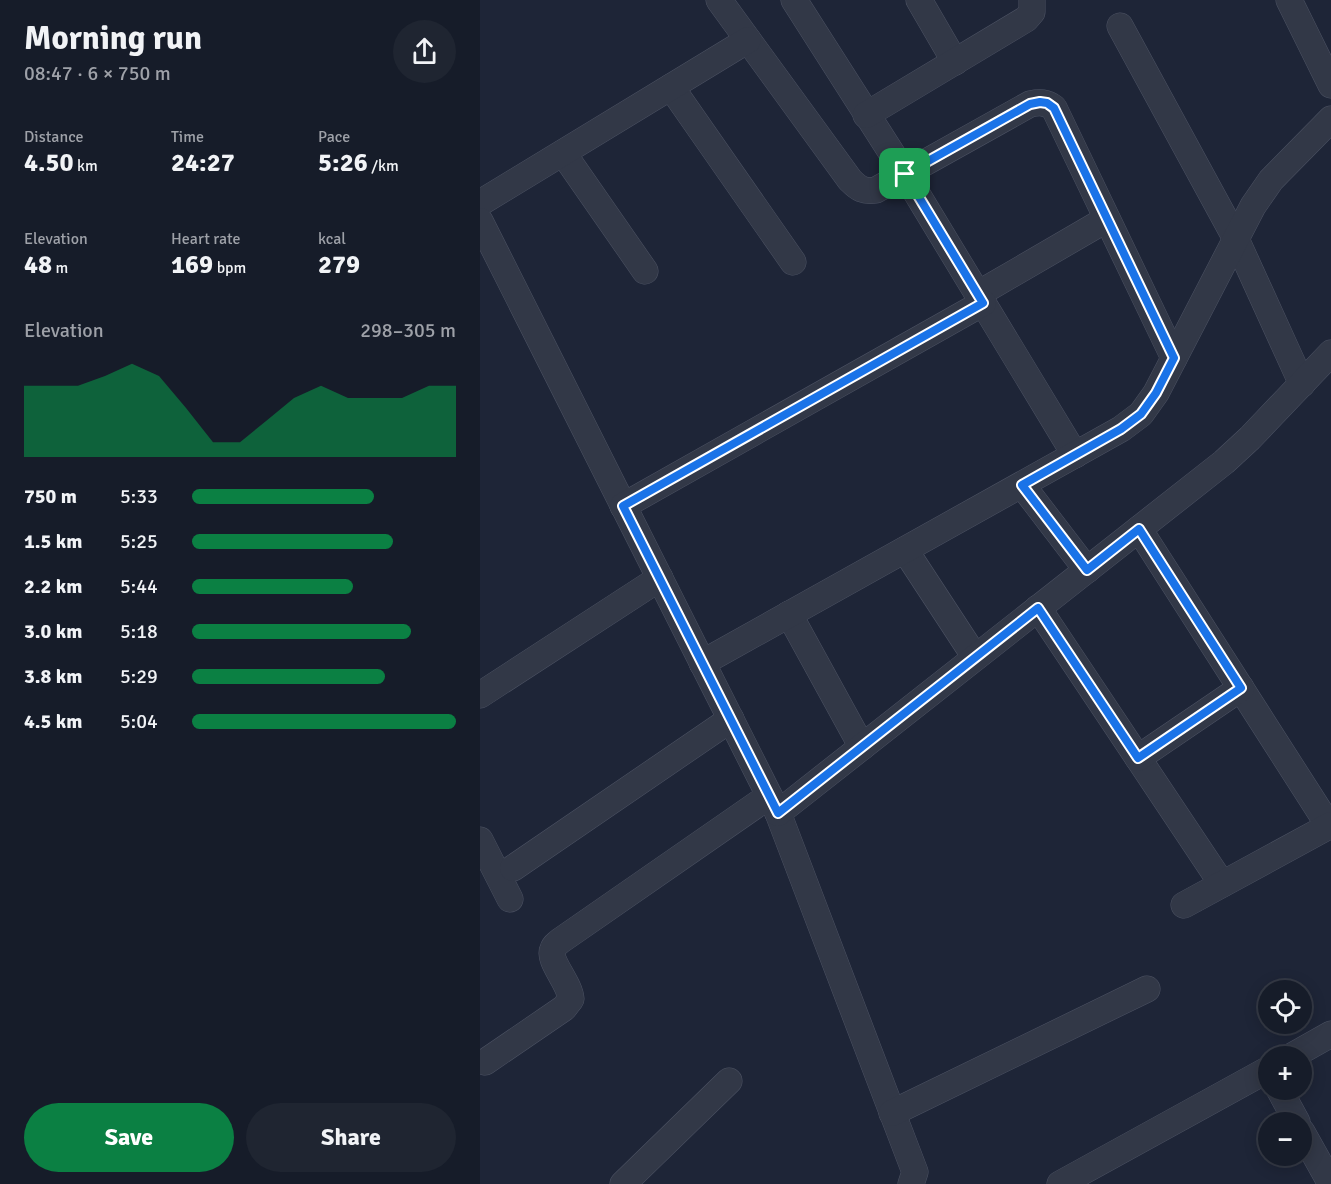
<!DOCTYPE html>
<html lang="en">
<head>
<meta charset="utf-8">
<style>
  :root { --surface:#161c29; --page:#1f2531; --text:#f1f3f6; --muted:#9ea1a8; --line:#353a46; --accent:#0b8043 }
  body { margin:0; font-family:Signika,sans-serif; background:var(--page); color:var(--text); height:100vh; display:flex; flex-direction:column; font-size:22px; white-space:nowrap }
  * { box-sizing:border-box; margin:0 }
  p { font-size:20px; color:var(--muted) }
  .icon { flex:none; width:33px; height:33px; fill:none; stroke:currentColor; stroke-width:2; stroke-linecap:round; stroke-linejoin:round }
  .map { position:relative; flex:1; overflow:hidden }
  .drawer { display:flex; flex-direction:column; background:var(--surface); width:480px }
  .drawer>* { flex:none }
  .buttons { position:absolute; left:778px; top:980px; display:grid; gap:12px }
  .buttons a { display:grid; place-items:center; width:54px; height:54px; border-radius:50%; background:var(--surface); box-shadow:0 3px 15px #0003,0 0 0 2px var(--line); font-size:30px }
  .pin { position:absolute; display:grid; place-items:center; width:51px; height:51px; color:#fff; margin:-26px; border-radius:12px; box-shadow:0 3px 9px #0006 }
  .round { display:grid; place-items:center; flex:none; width:63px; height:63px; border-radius:32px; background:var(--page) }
  .head { display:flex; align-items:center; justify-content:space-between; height:102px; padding:0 24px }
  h1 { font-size:33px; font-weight:800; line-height:45px }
  .stats { display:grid; grid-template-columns:repeat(3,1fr); gap:9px; height:102px; padding:6px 24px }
  .stats div { display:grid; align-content:center }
  .stats b { font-size:26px; font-weight:800 }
  .stats small { font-size:16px; font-weight:400 }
  .stats p { font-size:16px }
  .chart { height:168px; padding:12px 24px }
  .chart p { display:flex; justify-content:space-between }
  .chart svg { width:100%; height:108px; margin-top:6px; fill:var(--accent); opacity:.7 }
  .primary-button { display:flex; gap:12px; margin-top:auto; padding:12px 24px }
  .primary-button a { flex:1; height:69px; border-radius:36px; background:var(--accent); color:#fff; font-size:24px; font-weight:800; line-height:69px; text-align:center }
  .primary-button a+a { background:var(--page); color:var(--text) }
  ul { padding:0 24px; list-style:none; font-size:20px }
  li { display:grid; grid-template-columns:96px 72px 1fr; align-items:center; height:45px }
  li i { height:15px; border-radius:8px; background:var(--accent) }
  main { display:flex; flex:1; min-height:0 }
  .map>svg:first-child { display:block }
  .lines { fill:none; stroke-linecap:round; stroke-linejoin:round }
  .street-casing { stroke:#4c5263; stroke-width:27 }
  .street { stroke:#323847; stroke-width:26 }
  .route-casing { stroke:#fff; stroke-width:12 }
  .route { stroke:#1a73e8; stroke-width:8 }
</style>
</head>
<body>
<main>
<section class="drawer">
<div class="head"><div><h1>Morning run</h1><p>08:47 · 6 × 750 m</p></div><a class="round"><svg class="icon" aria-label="share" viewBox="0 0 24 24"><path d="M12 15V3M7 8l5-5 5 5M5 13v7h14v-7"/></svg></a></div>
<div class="stats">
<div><p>Distance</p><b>4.50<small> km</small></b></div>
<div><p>Time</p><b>24:27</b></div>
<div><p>Pace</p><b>5:26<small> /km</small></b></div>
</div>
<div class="stats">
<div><p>Elevation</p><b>48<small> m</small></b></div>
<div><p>Heart rate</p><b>169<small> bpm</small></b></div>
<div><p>kcal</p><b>279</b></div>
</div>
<div class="chart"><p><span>Elevation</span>298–305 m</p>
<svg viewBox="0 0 160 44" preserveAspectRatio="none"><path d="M0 44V15L10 15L20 15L30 11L40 6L50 11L60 24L70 38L80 38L90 29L100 20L110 15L120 20L130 20L140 20L150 15L160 15V44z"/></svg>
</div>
<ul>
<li><b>750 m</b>5:33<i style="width:69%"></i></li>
<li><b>1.5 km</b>5:25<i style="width:76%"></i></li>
<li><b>2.2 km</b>5:44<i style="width:61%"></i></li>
<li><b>3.0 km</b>5:18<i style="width:83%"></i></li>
<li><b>3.8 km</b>5:29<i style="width:73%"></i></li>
<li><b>4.5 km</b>5:04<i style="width:100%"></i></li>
</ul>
<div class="primary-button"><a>Save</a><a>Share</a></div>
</section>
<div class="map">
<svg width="851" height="1184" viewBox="0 0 851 1184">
  <rect width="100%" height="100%" fill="#1e2537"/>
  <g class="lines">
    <!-- street casing -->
    <g class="street-casing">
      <g id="street">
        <path d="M239 0 370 180C379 189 384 192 396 190L550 104C560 102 566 102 574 108L694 358"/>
        <polyline points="314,0 425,174 595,455"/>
        <polyline points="439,0 475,62"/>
        <polyline points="809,0 851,85"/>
        <polyline points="640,26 756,239 822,384"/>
        <polyline points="191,87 313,262"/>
        <polyline points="386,115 546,19 552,12 552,0"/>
        <polyline points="83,153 165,271"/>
        <polyline points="0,203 268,40"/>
        <polyline points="0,221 298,813 435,1172 431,1184"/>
        <polyline points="498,294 627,219"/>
        <polyline points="542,485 607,570"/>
        <polyline points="143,506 503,303"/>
        <polyline points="659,529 849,826"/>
        <polyline points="425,550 495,657"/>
        <polyline points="558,608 742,884"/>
        <polyline points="309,614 382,747"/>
        <polyline points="222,663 641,429 661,414 676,393 773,206 791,180 851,119"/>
        <polyline points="0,695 180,578"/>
        <polyline points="658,758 761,688"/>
        <polyline points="298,813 744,462 770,438 851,353"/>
        <polyline points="0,840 30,899"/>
        <polyline points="33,868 251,719"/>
        <polyline points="704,905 851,825"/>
        <polyline points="812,1056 851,1034"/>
        <path d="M5 1062 84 1008 91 999C90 983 67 960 73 949 74 945 77 944 80 941L289 796"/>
        <polyline points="799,1089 817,1122"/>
        <polyline points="412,1113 667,989"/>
        <polyline points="822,1132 851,1184"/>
        <polyline points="143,1184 249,1081"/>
        <polyline points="580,1184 789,1069"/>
      </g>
    </g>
    <!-- street -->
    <use href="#street" class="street"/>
  </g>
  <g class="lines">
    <!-- route casing -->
    <g class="route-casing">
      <polygon id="route" points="560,102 567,103 574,108 694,358 676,393 661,414 641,429 542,485 607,570 659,529 761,688 658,758 558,608 298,813 143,506 503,303 425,174 550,104"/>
    </g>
    <!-- route -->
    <use href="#route" class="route"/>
  </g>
</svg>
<div class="buttons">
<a><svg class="icon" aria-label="locate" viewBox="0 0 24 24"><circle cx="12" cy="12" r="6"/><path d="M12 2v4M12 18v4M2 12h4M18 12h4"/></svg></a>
<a>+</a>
<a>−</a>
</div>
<div class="pin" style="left:425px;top:174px;background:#1e9e55"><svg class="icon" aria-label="arrive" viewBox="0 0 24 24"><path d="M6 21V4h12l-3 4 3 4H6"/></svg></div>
</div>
</main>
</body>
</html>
